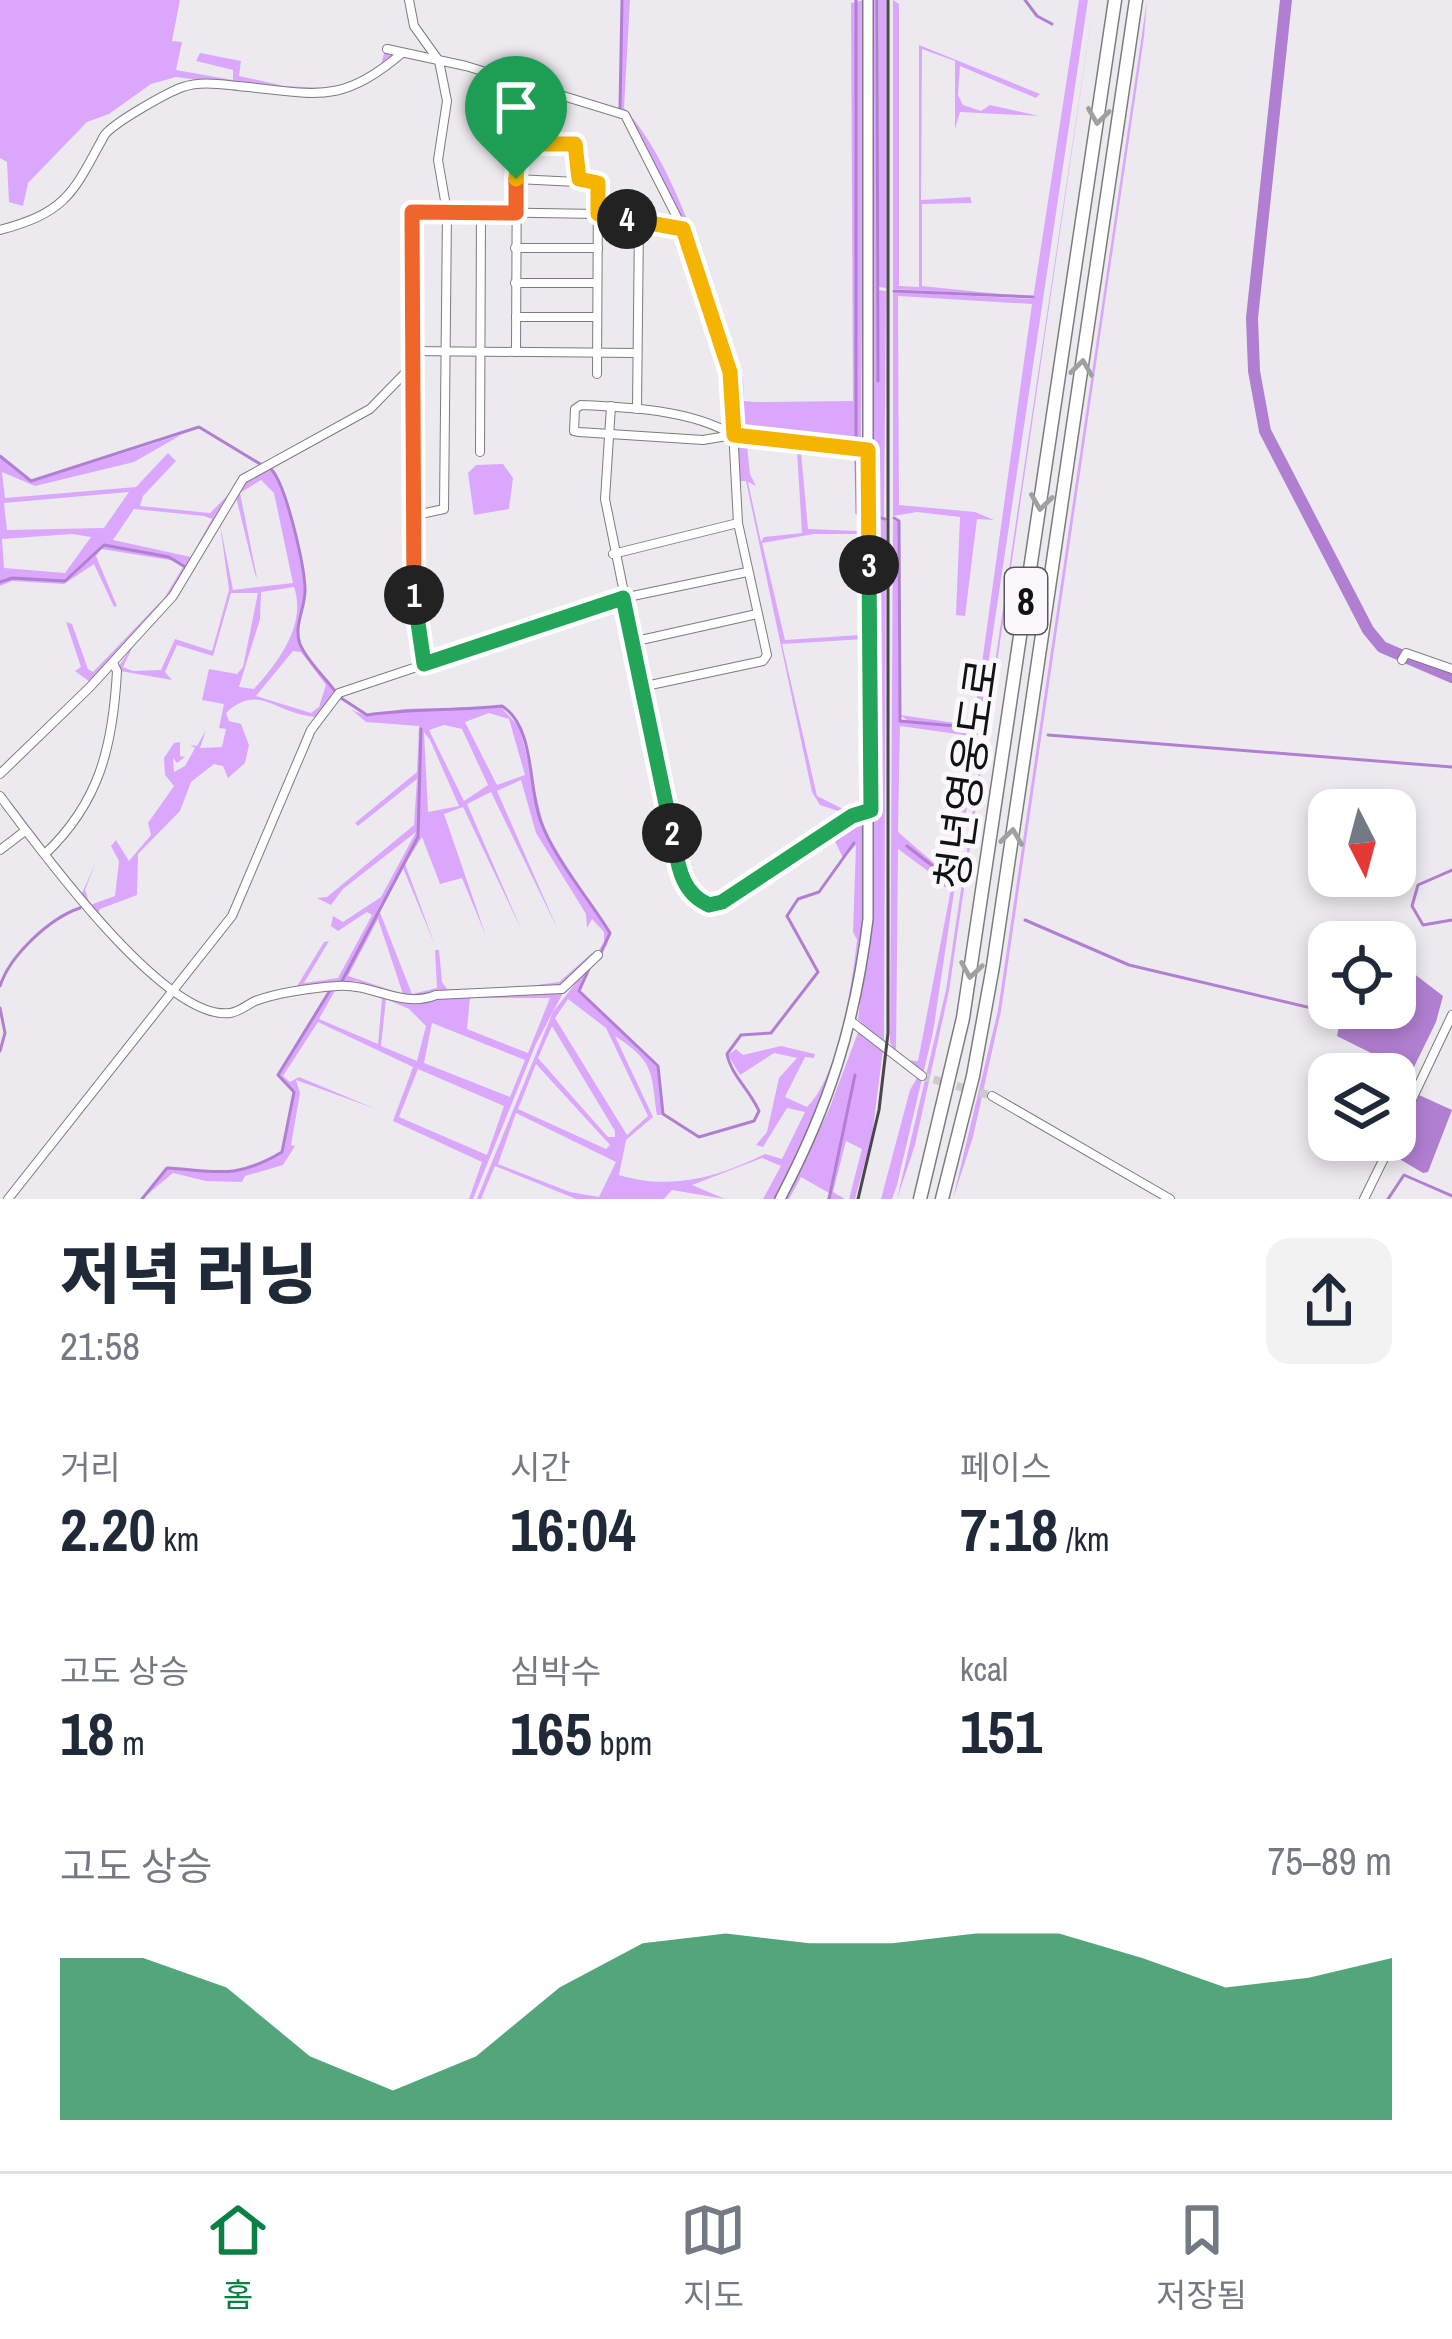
<!DOCTYPE html>
<html lang="ko">
<head>
<meta charset="utf-8">
<style>
  :root { --surface:#fff; --page:#f2f2f3; --text:#1f2937; --muted:#747a83; --line:#e0e1e3; --accent:#0b8043 }
  body { margin:0; font-family:"Archivo Narrow","Noto Sans KR",sans-serif; background:var(--page); color:var(--text); height:100vh; display:flex; flex-direction:column; font-size:45px; white-space:nowrap }
  * { box-sizing:border-box; margin:0 }
  p { font-size:39px; color:var(--muted) }
  .icon { flex:none; width:66px; height:66px; fill:none; stroke:currentColor; stroke-width:2; stroke-linecap:round; stroke-linejoin:round }
  .map { position:relative; height:1199px; overflow:hidden }
  .panel { display:flex; flex-direction:column; background:var(--surface); flex:1 }
  .panel>* { flex:none }
  .needle { width:78px; rotate:174deg }
  .tools { position:absolute; left:1308px; top:789px; display:grid; gap:24px }
  .tools a { display:grid; place-items:center; width:108px; height:108px; border-radius:24px; background:var(--surface); box-shadow:0 6px 18px #0003; font-size:60px }
  .pin { position:absolute; display:grid; place-items:center; width:102px; height:102px; color:#fff; margin:-123px -51px; border-radius:50% 50% 50% 0; rotate:-45deg; box-shadow:0 0 12px #0007 }
  .pin .icon { rotate:45deg }
  .km { position:absolute; width:60px; height:60px; margin:-30px; border-radius:50%; background:#222; color:#fff; font-size:33px; line-height:60px; text-align:center }
  .round { display:grid; place-items:center; flex:none; width:126px; height:126px; border-radius:24px; background:var(--page) }
  .summary { display:flex; align-items:center; justify-content:space-between; height:204px; padding:0 60px }
  h1 { font-size:66px; font-weight:800; line-height:90px }
  .figures { display:grid; grid-template-columns:repeat(3,1fr); gap:18px; height:204px; padding:12px 60px }
  .figures div { display:grid; align-content:center }
  .figures b { font-size:60px; font-weight:800 }
  .figures small { font-size:33px; font-weight:400 }
  .figures p { font-size:33px }
  .chart { height:336px; padding:24px 60px }
  .chart p { display:flex; justify-content:space-between }
  .chart svg { width:100%; height:216px; margin-top:12px; fill:var(--accent); opacity:.7 }
  .tabs { display:flex; justify-content:space-around; align-items:center; height:168px; border-top:3px solid var(--line); background:var(--surface); font-size:33px; color:var(--muted) }
  .tabs a { display:grid; justify-items:center; gap:6px }
  .tabs .on { color:var(--accent) }
  .map>svg:first-child { display:block }
  .green { fill:#daa7fc; fill-rule:evenodd }
  .water { fill:#b17fd1 }
  .lines { fill:none; stroke-linecap:round; stroke-linejoin:round }
  .stream { stroke:#b17fd1; stroke-width:3 }
  .river { stroke:#b17fd1; stroke-width:12 }
  .minor-tunnel { stroke:#cccace; stroke-width:8; stroke-dasharray:8 4; stroke-linecap:butt }
  .minor-casing { stroke:#7e7b7f; stroke-width:10 }
  .major-casing { stroke:#7e7b7f; stroke-width:12 }
  .highway-casing { stroke:#7e7b7f; stroke-width:15 }
  .minor { stroke:#fff; stroke-width:8 }
  .major { stroke:#fff; stroke-width:9 }
  .highway { stroke:#fff; stroke-width:12 }
  .rail { stroke:#484749; stroke-width:3 }
  .oneway { stroke:#a0a0a1 }
  .split-1-casing { stroke:#fff; stroke-width:24 }
  .split-2-casing { stroke:#fff; stroke-width:24 }
  .split-3-casing { stroke:#fff; stroke-width:24 }
  .split-4-casing { stroke:#fff; stroke-width:24 }
  .split-5-casing { stroke:#fff; stroke-width:24 }
  .split-1 { stroke:#f0652b; stroke-width:15 }
  .split-2 { stroke:#22a559; stroke-width:15 }
  .split-3 { stroke:#22a559; stroke-width:15 }
  .split-4 { stroke:#f5b400; stroke-width:15 }
  .split-5 { stroke:#f5b400; stroke-width:15 }
  .labels { text-anchor:middle; stroke-width:10; stroke-linejoin:round; paint-order:stroke }
  .shield { fill:#faf8fc; stroke:#585759; stroke-width:3 }
  .shield-label { font-size:39px; font-weight:bold; fill:#121213 }
  .street-label { font-size:42px; fill:#121213; stroke:#faf8fc }
</style>
</head>
<body>
<div class="map">
<svg width="1452" height="1199" viewBox="0 0 1452 1199">
  <rect width="100%" height="100%" fill="#edeaef"/>
  <!-- green -->
  <g class="green">
    <polygon points="0,0 180,0 172,41 182,42 176,70 233,80 233,70 196,61 200,53 241,61 239,76 284,86 348,89 381,65 384,53 397,54 346,90 285,91 176,77 151,84 109,114 87,122 28,183 23,206 9,202 7,162 0,158"/>
    <path d="M622 0H630L624 108C683 173 711 295 743 379L744 401 755 402 853 401 851 3 864 0 861 445 739 431C730 319 681 215 630 117L621 110Z"/>
    <polygon points="871,0 876,0 878,382 879,290 886,291 884,517 872,517"/>
    <polygon points="879,0 886,0 886,288 879,287"/>
    <polygon points="893,0 899,4 899,286 919,287 919,45 1040,94 1036,98 960,66 958,95 963,105 981,111 990,105 1039,116 960,112 955,129 955,61 922,49 921,200 970,197 972,203 922,204 922,286 1009,295 893,289"/>
    <path d="M1079 0H1088L933 1032 897 1185 892 1199H881L910 1090 917 1078 923 1079 924 1071 901 1060 918 1061 951 889 939 885 936 877 898 849 896 1054 890 1042 893 520 898 522 899 721 976 729 908 721 900 715 956 723 974 720 1032 304 898 296 899 505 975 512 994 520 977 519 965 616 956 615 960 517 917 512 893 516V292L1033 299ZM900 726 971 736 953 873 935 864 898 832Z"/>
    <polygon points="1094,0 949,991 915,1145 897,1199 946,990"/>
    <polygon points="1147,0 1144,37 1001,1011 973,1137 953,1199 998,1010"/>
    <path d="M181 435 134 462 35 486 2 472 5 498 136 487 168 453 176 461 143 496 140 506 210 513 229 494 170 597 90 682 75 671 81 667 66 622 72 624 88 669 93 672 165 597 183 567 176 561 101 549 96 556 117 606 114 607 94 564 64 584 12 581 0 586V457L32 482ZM129 492 104 528 7 530 4 503ZM134 509 204 516 212 519 191 557 113 540ZM72 534 91 537 65 573 4 568 2 539Z"/>
    <path d="M739 439 864 455 865 517 857 508V455L801 452 808 529 858 531 860 518 865 519V639L782 644 817 796 849 812 862 806 866 784 865 807 850 815 820 805 812 792 746 481H737ZM747 445 797 451 802 533 764 537 761 542 748 482 756 486 750 474ZM814 534H861L860 635 785 640 762 543Z"/>
    <polygon points="503,464 513,478 509,509 474,515 468,473 476,465"/>
    <path d="M265 467 273 471C285 490 305 569 304 591 304 607 294 623 298 638 304 658 323 676 336 693L316 717C274 714 260 682 226 713L229 721 241 724 249 745 245 763 228 778 223 766 214 764 191 782 180 811 138 854 137 895 100 909 97 915 79 900 96 862 85 890 90 905 115 896 119 861 111 846 116 840 129 861 151 835 148 823 174 786 165 775 164 758 174 743 180 742V756L185 757 177 763 173 758 174 772 185 766 195 748 190 745 197 746 206 730 200 748 222 747 226 729 219 728 224 704 202 700 209 669 237 674 243 667 258 593H231L213 656 177 645 165 672 172 680 120 671 119 666 134 644 123 667 133 671 161 670 175 639 212 651 229 590 220 524 233 590 293 583 274 493 261 480 240 493 257 578 255 574 236 497 249 477ZM294 587C307 625 278 662 254 689L239 687 260 619 261 592ZM293 651 301 652 326 685 319 707 311 713 256 696Z"/>
    <polygon points="873,520 886,520 884,1045 858,1019 872,906"/>
    <path d="M501 707 520 728 545 832 609 933 607 945 597 953 604 942V932L592 919 587 928 586 914 536 833 521 780 497 791 558 930 491 792 467 804 522 931 463 807 444 814 486 936 462 878 440 884 422 837 405 864 435 945 403 868 379 910 412 994 437 988 435 950H439L442 982 447 989H508L559 982 592 953 596 955 564 986 399 997 356 981 294 991 324 942 329 941 304 983 338 978 372 915 367 912 338 931 331 926 333 916 343 922 381 897 416 832 343 889 331 905 317 898 327 897 414 825 417 779 358 826 355 823 417 772 419 726 366 722 351 709C370 721 386 710 406 709 438 707 468 712 501 707ZM489 713 509 719 525 775 497 785 465 722ZM444 725 462 729 488 785 464 801 429 730ZM424 732 430 740 459 806 428 812ZM378 919 403 994 348 976Z"/>
    <path d="M860 816 866 820C864 917 860 1016 821 1106 807 1138 791 1168 776 1199H763L781 1166 762 1158 692 1185 725 1199 672 1190 664 1199H576L495 1166 481 1199H477L553 1012 596 957 578 991 657 1067 662 1115H657C651 1072 655 1062 615 1036L653 1117 626 1140 619 1175C671 1191 718 1177 765 1154L782 1159 805 1112 787 1108 763 1147 756 1145 767 1132 779 1078 797 1058 774 1053 740 1075 728 1055 736 1049 743 1055 781 1046 815 1054 814 1058 805 1057 785 1097 807 1107C839 1076 852 984 857 940L853 932 856 845 843 858 831 833ZM568 999 606 1028 648 1116 627 1135 555 1018ZM552 1026 615 1131V1137H608L538 1058ZM536 1064 610 1145 606 1149 518 1109ZM516 1113 616 1162 599 1197 570 1192 498 1164Z"/>
    <path d="M341 986 415 1004 438 996 564 991 536 1044 473 1199H469L482 1162 393 1121 413 1067 318 1022 283 1076 290 1082 299 1077 376 1109 296 1080 300 1093 291 1145 295 1146 283 1165 245 1176 242 1182 206 1181 173 1173 142 1199 167 1169C218 1171 235 1181 283 1152L294 1092 278 1075 330 990ZM336 989 361 990 382 999 378 1044 319 1019ZM470 998H550L528 1053 467 1029ZM386 999 409 1009 426 1026 417 1061 381 1046ZM432 1023 525 1060 510 1097 424 1063ZM418 1069 504 1106 487 1155 399 1117Z"/>
    <polygon points="859,1030 883,1050 872,1136 855,1199 849,1199 862,1149 846,1141 833,1192 845,1199 827,1199 829,1193 801,1177 789,1199 784,1199 828,1112"/>
  </g>
  <!-- water -->
  <g class="water">
    <polygon points="1404,966 1443,996 1436,1022 1411,1073 1337,1036 1343,1008 1395,1008 1395,968 1399,971"/>
    <polygon points="1419,1095 1452,1110 1428,1172 1423,1173 1391,1154"/>
  </g>
  <g class="lines">
    <!-- stream -->
    <g class="stream">
      <polyline points="856,0 856,444"/>
      <polyline points="877,0 878,381"/>
      <polyline points="1025,0 1037,16 1052,24"/>
      <polyline points="620,108 622,0"/>
      <polyline points="894,291 1033,297"/>
      <polyline points="856,455 857,513 885,519"/>
      <polyline points="0,456 31,481 199,427 262,465"/>
      <path d="M271 469C286 484 304 564 305 588 306 608 293 625 300 644 307 661 324 676 335 691"/>
      <polyline points="894,518 899,521 900,721 977,728"/>
      <polyline points="0,582 12,578 65,581 104,545 169,557 185,567"/>
      <path d="M341 698 367 715C411 708 456 711 502 706 535 727 528 785 540 819 554 859 588 897 610 933L599 957"/>
      <polyline points="1048,735 1452,767"/>
      <polyline points="907,846 952,881"/>
      <polyline points="1452,870 1418,885 1412,906 1423,925 1452,920"/>
      <polyline points="1025,920 1129,965 1341,1015"/>
      <path d="M589 969 579 991 658 1066 663 1114 699 1137 754 1121 759 1111C750 1090 731 1075 727 1054L741 1035 771 1033 818 972 787 916 798 899 819 892 854 843"/>
      <polyline points="341,983 418,837 421,729"/>
      <path d="M0 986C10 955 50 918 80 908"/>
      <polyline points="0,1008 5,1033 0,1051"/>
      <path d="M142 1199 167 1168C217 1171 235 1180 282 1152L294 1092 278 1075 329 992"/>
      <polyline points="829,1199 855,1075"/>
      <polyline points="1388,1199 1404,1175 1452,1196"/>
    </g>
    <!-- river -->
    <polyline class="river" points="1286,0 1252,318 1254,371 1265,431 1368,630 1382,647 1452,677"/>
    <!-- minor-tunnel -->
    <polyline class="minor-tunnel" points="922,1076 992,1096"/>
    <!-- minor casing -->
    <g class="minor-casing">
      <g id="minor">
        <polyline points="409,0 414,26 439,61 447,101 438,160 447,212 444,509 411,516"/>
        <polyline points="387,49 466,66 625,115 683,229 730,372 738,523 767,655 763,661 641,687"/>
        <polyline points="516,179 598,183 597,374"/>
        <path d="M0 230C67 212 73 193 104 136 111 124 168 92 183 87 200 81 219 84 238 86 313 93 340 107 402 53"/>
        <polyline points="515,248 598,248"/>
        <polyline points="515,283 597,283"/>
        <polyline points="516,317 597,317"/>
        <polyline points="411,351 635,353"/>
        <polyline points="516,352 517,146 578,145 579,179"/>
        <polyline points="611,406 605,499 682,879 692,895 709,905 722,902 852,816 869,811"/>
        <polyline points="637,409 639,222 683,229"/>
        <path d="M733 435 703 440 579 432 574 431 575 409 581 405C629 407 692 410 733 435L868 450"/>
        <polyline points="480,452 481,212"/>
        <polyline points="613,554 738,523"/>
        <polyline points="632,642 757,614"/>
        <polyline points="1402,660 1406,653 1452,669"/>
        <path d="M424 665C402 515 411 362 412 211L599 214 639 222"/>
        <polyline points="0,774 90,687 173,596 243,479 370,409 409,369"/>
        <path d="M0 796C37 845 164 1022 230 1013 239 1012 247 1005 255 1001 280 992 311 988 337 986 373 983 401 1009 436 995L562 989 598 955"/>
        <polyline points="0,850 25,831"/>
        <path d="M45 854C100 802 113 745 117 671L113 663"/>
        <polyline points="852,1022 922,1076"/>
        <polyline points="992,1096 1170,1199"/>
        <polyline points="1395,1135 1452,1015"/>
        <polyline points="8,1199 232,916 311,730 339,693 623,598 747,572"/>
        <polyline points="1364,1199 1393,1140"/>
      </g>
    </g>
    <!-- major casing -->
    <g class="major-casing">
      <path id="major" d="M780 1199C830 1104 855 1025 868 919V0"/>
    </g>
    <!-- highway casing -->
    <g class="highway-casing">
      <g id="highway">
        <polyline points="920,1199 963,1018 1115,0"/>
        <polyline points="942,1199 973,1076 993,966 1136,0"/>
      </g>
    </g>
    <!-- minor -->
    <use href="#minor" class="minor"/>
    <!-- major -->
    <use href="#major" class="major"/>
    <!-- highway -->
    <use href="#highway" class="highway"/>
    <!-- rail -->
    <polyline class="rail" points="858,1199 879,1110 888,1033 888,0"/>
  </g>
  <!-- one-way arrows -->
  <defs><path id="oneway-chevron" d="M-2-3.5L2.5 0L-2 3.5" fill="none" stroke-width="1.6" stroke-linecap="round" stroke-linejoin="round" transform="scale(3)"/></defs>
  <g class="oneway">
    <use href="#oneway-chevron" transform="translate(1098 116) rotate(98)"/>
    <use href="#oneway-chevron" transform="translate(1082 368) rotate(-82)"/>
    <use href="#oneway-chevron" transform="translate(1041 502) rotate(98)"/>
    <use href="#oneway-chevron" transform="translate(1012 837) rotate(-82)"/>
    <use href="#oneway-chevron" transform="translate(971 970) rotate(99)"/>
  </g>
  <g class="lines">
    <!-- split-1 casing -->
    <g class="split-1-casing">
      <polyline id="split-1" points="414,595 412,212 516,213 516,179"/>
    </g>
    <!-- split-2 casing -->
    <g class="split-2-casing">
      <polyline id="split-2" points="414,595 424,664 623,598 672,833"/>
    </g>
    <!-- split-3 casing -->
    <g class="split-3-casing">
      <path id="split-3" d="M672 833C678 862 679 892 709 905L722 902 852 816 871 810 869 565"/>
    </g>
    <!-- split-4 casing -->
    <g class="split-4-casing">
      <polyline id="split-4" points="627,219 683,229 730,372 734,435 868,450 869,565"/>
    </g>
    <!-- split-5 casing -->
    <g class="split-5-casing">
      <polyline id="split-5" points="516,179 519,144 575,144 579,179 598,183 598,214 627,219"/>
    </g>
    <!-- split-1 -->
    <use href="#split-1" class="split-1"/>
    <!-- split-2 -->
    <use href="#split-2" class="split-2"/>
    <!-- split-3 -->
    <use href="#split-3" class="split-3"/>
    <!-- split-4 -->
    <use href="#split-4" class="split-4"/>
    <!-- split-5 -->
    <use href="#split-5" class="split-5"/>
  </g>
  <g class="labels">
    <!-- shield labels -->
    <rect class="shield" x="1005" y="568" width="42" height="66" rx="9"/>
    <g class="shield-label">
      <text x="1026" y="615">8</text>
    </g>
    <!-- street labels -->
    <g class="street-label">
      <text transform="translate(967 774) rotate(-82)" y="15">청년영웅도로</text>
    </g>
  </g>
</svg>
<div class="tools">
<a><svg class="needle" viewBox="-14 -14 28 28"><path d="M0-13l5 13h-10z" fill="#e53935"/><path d="M0 13l5-13h-10z" fill="#747a83"/></svg></a>
<a><svg class="icon" aria-label="locate" viewBox="0 0 24 24"><circle cx="12" cy="12" r="6"/><path d="M12 2v4M12 18v4M2 12h4M18 12h4"/></svg></a>
<a><svg class="icon" aria-label="layers" viewBox="0 0 24 24"><path d="M12 4l9 5-9 5-9-5zM3 14l9 5 9-5"/></svg></a>
</div>
<div class="pin" style="left:516px;top:179px;background:#1e9e55"><svg class="icon" aria-label="arrive" viewBox="0 0 24 24"><path d="M6 21V4h12l-3 4 3 4H6"/></svg></div>
<b class="km" style="left:414px;top:595px">1</b>
<b class="km" style="left:672px;top:833px">2</b>
<b class="km" style="left:869px;top:565px">3</b>
<b class="km" style="left:627px;top:219px">4</b>
</div>
<section class="panel">
<div class="summary"><div><h1>저녁 러닝</h1><p>21:58</p></div><a class="round"><svg class="icon" aria-label="share" viewBox="0 0 24 24"><path d="M12 15V3M7 8l5-5 5 5M5 13v7h14v-7"/></svg></a></div>
<div class="figures">
<div><p>거리</p><b>2.20<small> km</small></b></div>
<div><p>시간</p><b>16:04</b></div>
<div><p>페이스</p><b>7:18<small> /km</small></b></div>
</div>
<div class="figures">
<div><p>고도 상승</p><b>18<small> m</small></b></div>
<div><p>심박수</p><b>165<small> bpm</small></b></div>
<div><p>kcal</p><b>151</b></div>
</div>
<div class="chart"><p><span>고도 상승</span>75–89 m</p>
<svg viewBox="0 0 160 44" preserveAspectRatio="none"><path d="M0 44V11L10 11L20 17L30 31L40 38L50 31L60 17L70 8L80 6L90 8L100 8L110 6L120 6L130 11L140 17L150 15L160 11V44z"/></svg>
</div>
</section>
<nav class="tabs">
<a class="on"><svg class="icon" aria-label="home" viewBox="0 0 24 24"><path d="M3 11l9-7 9 7M6 9v11h12V9"/></svg>홈</a>
<a><svg class="icon" aria-label="map" viewBox="0 0 24 24"><path d="M3 6l6-2 6 2 6-2v14l-6 2-6-2-6 2zM9 4v14M15 6v14"/></svg>지도</a>
<a><svg class="icon" aria-label="saved" viewBox="0 0 24 24"><path d="M7 4h10v16l-5-4-5 4z"/></svg>저장됨</a>
</nav>
</body>
</html>
